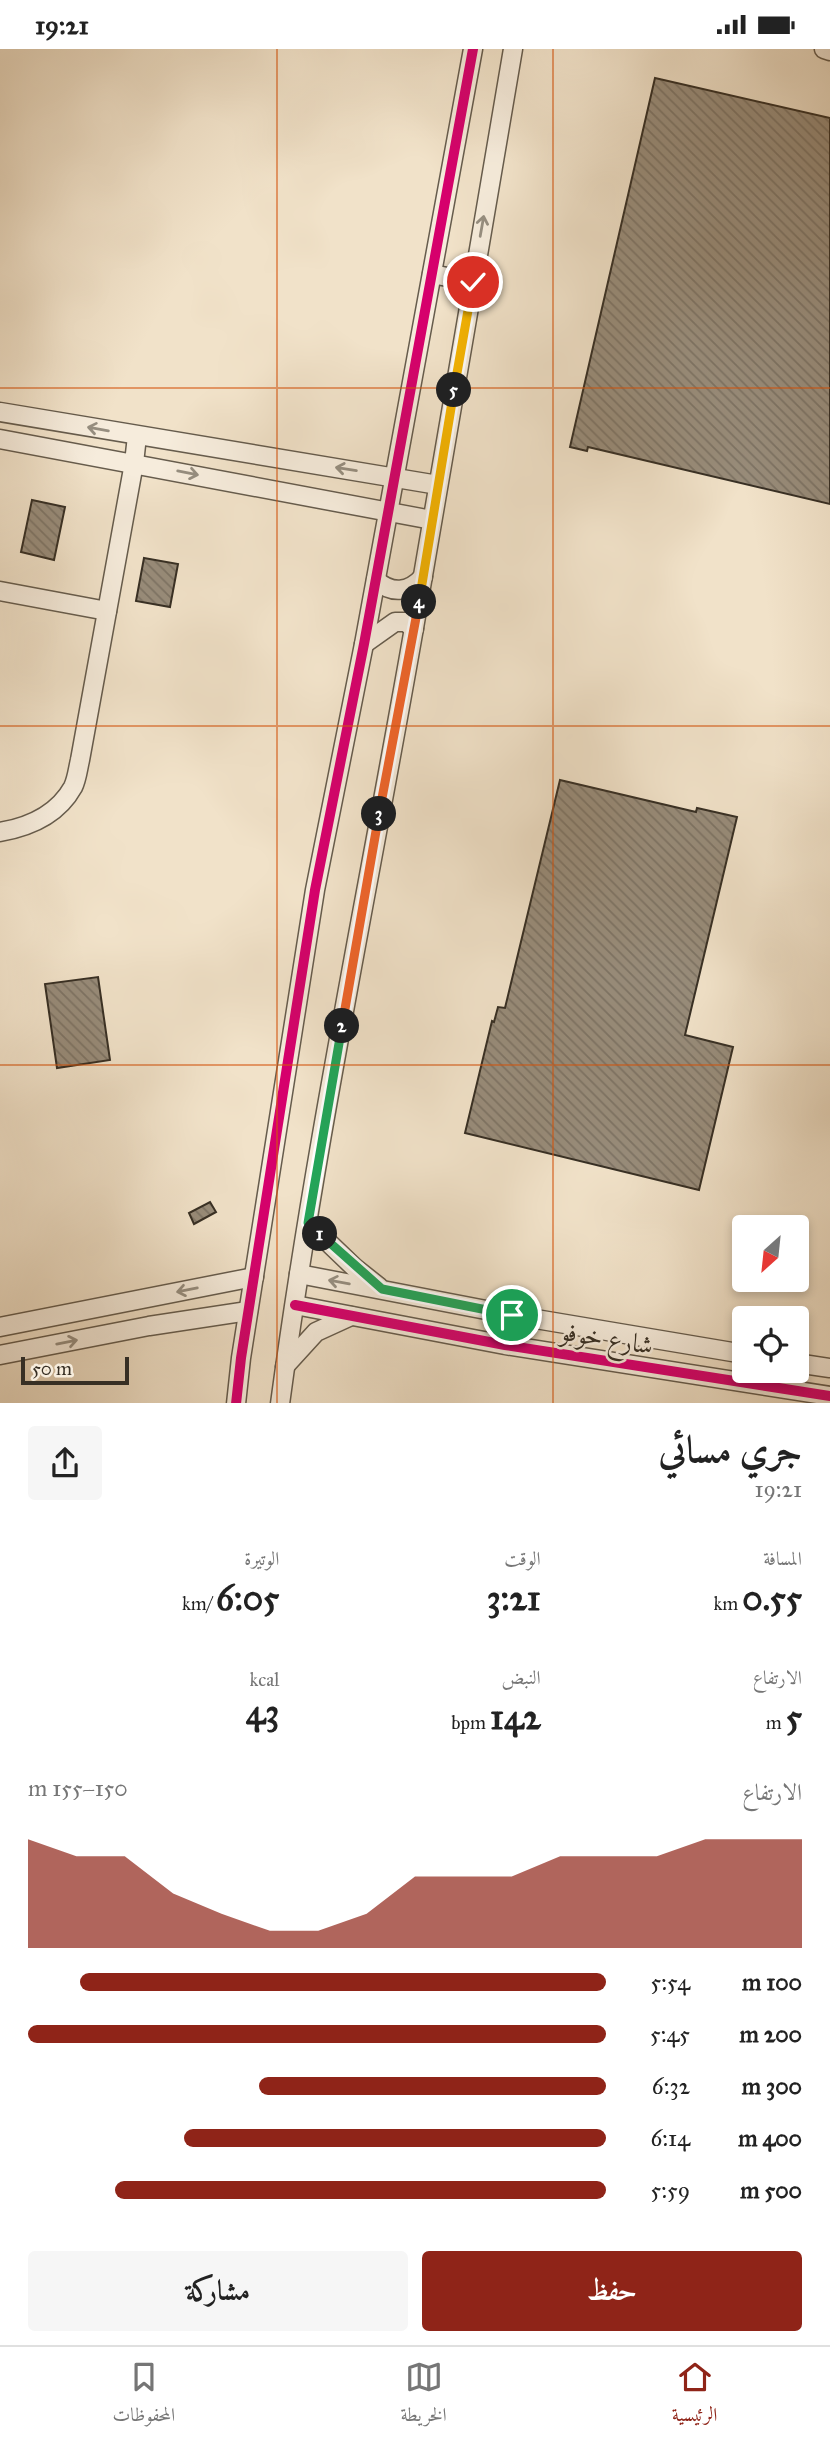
<!DOCTYPE html>
<html lang="ar">
<head>
<meta charset="utf-8">
<style>
  :root { --surface:#fff; --page:#f6f6f6; --text:#222; --muted:#767676; --line:#e0e0e0; --accent:#8f2418 }
  body { margin:0; font-family:"IM FELL Great Primer",Amiri,serif; background:var(--page); color:var(--text); direction:rtl; height:100vh; display:flex; flex-direction:column; font-size:26px; white-space:nowrap }
  * { box-sizing:border-box; margin:0 }
  p { font-size:23px; color:var(--muted) }
  .icon { flex:none; width:38px; height:38px; fill:none; stroke:currentColor; stroke-width:2; stroke-linecap:round; stroke-linejoin:round }
  .map { position:relative; height:1354px; overflow:hidden; direction:ltr }
  .panel { display:flex; flex-direction:column; background:var(--surface); flex:1 }
  .panel>* { flex:none }
  .needle { width:46px; rotate:207deg }
  .controls { position:absolute; left:732px; top:1166px; display:grid; gap:14px }
  .controls a { display:grid; place-items:center; width:77px; height:77px; border-radius:7px; background:var(--surface); box-shadow:0 4px 10px #0003; font-size:35px }
  .scale { position:absolute; left:21px; bottom:18px; width:108px; box-sizing:border-box; padding-left:7px; border:4px solid #372f24; border-top:0; font-size:19px; line-height:24px; white-space:nowrap; color:#372f24; -webkit-text-stroke:5px #f6ecdc; paint-order:stroke }
  .pin { position:absolute; display:grid; place-items:center; width:60px; height:60px; color:#fff; margin:-30px; border:4px solid #fff; border-radius:50%; box-shadow:0 2px 7px #0007 }
  .km { position:absolute; width:35px; height:35px; margin:-18px; border-radius:50%; background:#222; color:#fff; font-size:19px; line-height:35px; text-align:center }
  .round { display:grid; place-items:center; flex:none; width:74px; height:74px; border-radius:7px; background:var(--page) }
  .overview { display:flex; align-items:center; justify-content:space-between; height:119px; padding:0 28px }
  h1 { font-size:38px; font-weight:700; line-height:52px }
  .metrics { display:grid; grid-template-columns:repeat(3,1fr); gap:10px; height:119px; padding:7px 28px }
  .metrics div { display:grid; align-content:center }
  .metrics b { font-size:35px; font-weight:700 }
  .metrics small { font-size:19px; font-weight:400 }
  .metrics p { font-size:19px }
  .chart { height:196px; padding:14px 28px }
  .chart p { display:flex; justify-content:space-between }
  .chart svg { width:100%; height:126px; margin-top:7px; fill:var(--accent); opacity:.7 }
  .action { display:flex; gap:14px; margin-top:auto; padding:14px 28px }
  .action a { flex:1; height:80px; border-radius:7px; background:var(--accent); color:#fff; font-size:28px; font-weight:700; line-height:80px; text-align:center }
  .action a+a { background:var(--page); color:var(--text) }
  ul { padding:0 28px; list-style:none; font-size:23px }
  li { display:grid; grid-template-columns:112px 84px 1fr; align-items:center; height:52px }
  li i { height:18px; border-radius:9px; background:var(--accent) }
  .status { display:flex; justify-content:space-between; align-items:center; height:49px; padding:0 35px; background:var(--surface); direction:ltr }
  .status svg { height:19px; fill:currentColor }
  .tabs { display:flex; justify-content:space-around; align-items:center; height:98px; border-top:2px solid var(--line); background:var(--surface); font-size:19px; color:var(--muted) }
  .tabs a { display:grid; justify-items:center; gap:4px }
  .tabs .active { color:var(--accent) }
  .map>svg:first-child { display:block }
  .building { fill:url(#building-back-hatch); stroke:#372f24; stroke-width:2 }
  .lines { fill:none; stroke-linecap:round; stroke-linejoin:round }
  .minor-casing { stroke:#665c4d; stroke-width:21 }
  .minor { stroke:#f6ecdc; stroke-width:18 }
  .cycleway-casing { stroke:#f6ecdc; stroke-width:15 }
  .cycleway { stroke:#d6006c; stroke-width:10 }
  .oneway { stroke:#968e80 }
  .split-1-casing { stroke:#fff; stroke-width:14 }
  .split-2-casing { stroke:#fff; stroke-width:14 }
  .split-3-casing { stroke:#fff; stroke-width:14 }
  .split-4-casing { stroke:#fff; stroke-width:14 }
  .split-5-casing { stroke:#fff; stroke-width:14 }
  .split-6-casing { stroke:#fff; stroke-width:14 }
  .split-1 { stroke:#22a559; stroke-width:9 }
  .split-2 { stroke:#22a559; stroke-width:9 }
  .split-3 { stroke:#f0652b; stroke-width:9 }
  .split-4 { stroke:#f0652b; stroke-width:9 }
  .split-5 { stroke:#f5b400; stroke-width:9 }
  .split-6 { stroke:#f5b400; stroke-width:9 }
  .grid { fill:none; stroke:#d6550e; stroke-width:2; stroke-opacity:0.55 }
  .labels { text-anchor:middle; stroke-width:5; stroke-linejoin:round; paint-order:stroke }
  .street-label { font-size:26px; fill:#372f24; stroke:#f6ecdc }
</style>
</head>
<body>
<div class="status"><b>19:21</b><svg viewBox="0 0 49 12"><path d="M0 12V9h3v3zM5 12V6h3v6zM10 12V3h3v9zM15 12V0h3v12zM26 1h20v11H26zM47 4h2v5h-2z"/></svg></div>
<div class="map">
<svg width="830" height="1355" viewBox="0 0 830 1355">
  <defs>
    <pattern id="building-back-hatch" width="6" height="6" patternUnits="userSpaceOnUse" patternTransform="scale(1.75)"><rect width="6" height="6" fill="#988c7a"/><path d="M-1 5l2 2M0 0l6 6M5-1l2 2" fill="none" stroke="#7d7364"/></pattern>
  </defs>
  <rect width="100%" height="100%" fill="#f1e2c9"/>
  <filter id="stains"><feTurbulence type="fractalNoise" baseFrequency=".00286" numOctaves="4"/><feColorMatrix values="0 0 0 0 .2 0 0 0 0 .09 0 0 0 0 .02 0 0 0 .5 -.17"/></filter>
  <radialGradient id="worn" r=".72"><stop offset=".6" stop-color="#630" stop-opacity="0"/><stop offset="1" stop-color="#630" stop-opacity=".3"/></radialGradient>
  <!-- building -->
  <g class="building">
    <polygon points="655,29 830,69 830,455 588,398 587,402 570,398"/>
    <polygon points="32,451 65,458 54,511 21,503"/>
    <polygon points="144,509 178,515 170,558 136,552"/>
    <polygon points="560,731 696,763 697,759 737,768 685,986 733,998 699,1141 465,1084 492,972 494,973 498,958 505,959"/>
    <polygon points="98,928 110,1011 57,1019 45,935"/>
    <polygon points="210,1153 216,1163 194,1175 189,1164"/>
  </g>
  <g class="lines">
    <!-- minor casing -->
    <g class="minor-casing">
      <g id="minor">
        <polyline points="824,0 830,2"/>
        <polyline points="432,225 473,233"/>
        <polyline points="0,363 438,436"/>
        <polyline points="0,390 432,471"/>
        <path d="M376 531C391 545 409 544 423 528"/>
        <polyline points="0,542 107,562"/>
        <polyline points="364,595 395,573 406,573 414,580"/>
        <path d="M0 783C29 778 58 765 73 738 77 730 78 719 80 711L134 414 137 387"/>
        <polyline points="308,1174 355,1219 379,1238"/>
        <polyline points="299,1225 512,1266 744,1305"/>
        <polyline points="295,1256 505,1296 830,1347"/>
        <polyline points="0,1278 254,1228"/>
        <polyline points="0,1306 149,1277 248,1262"/>
        <polyline points="796,1314 830,1319"/>
        <polyline points="285,1317 316,1283 351,1267"/>
        <polyline points="236,1355 241,1309 315,841 364,595 473,0"/>
        <path d="M280 1355C315 1094 369 837 414 579 448 386 480 193 513 0"/>
      </g>
    </g>
    <!-- minor -->
    <use href="#minor" class="minor"/>
    <!-- cycleway casing -->
    <g class="cycleway-casing">
      <g id="cycleway">
        <polyline points="295,1256 505,1296 830,1347"/>
        <polyline points="236,1355 241,1309 315,841 364,595 473,0"/>
      </g>
    </g>
    <!-- cycleway -->
    <use href="#cycleway" class="cycleway"/>
  </g>
  <!-- one-way arrows -->
  <defs><path id="oneway-shaft" d="M-6 0H5M1.5-3L5.5 0L1.5 3" fill="none" stroke-width="1.6" stroke-linecap="round" stroke-linejoin="round" transform="scale(1.75)"/></defs>
  <g class="oneway">
    <use href="#oneway-shaft" transform="translate(482 177) rotate(-80)"/>
    <use href="#oneway-shaft" transform="translate(98 380) rotate(-170)"/>
    <use href="#oneway-shaft" transform="translate(346 420) rotate(-171)"/>
    <use href="#oneway-shaft" transform="translate(188 424) rotate(11)"/>
    <use href="#oneway-shaft" transform="translate(339 1233) rotate(-170)"/>
    <use href="#oneway-shaft" transform="translate(187 1241) rotate(169)"/>
    <use href="#oneway-shaft" transform="translate(67 1293) rotate(-11)"/>
  </g>
  <g class="lines">
    <!-- split-1 casing -->
    <g class="split-1-casing">
      <polyline id="split-1" points="320,1185 382,1240 512,1266"/>
    </g>
    <!-- split-2 casing -->
    <g class="split-2-casing">
      <polyline id="split-2" points="320,1185 308,1174 342,977"/>
    </g>
    <!-- split-3 casing -->
    <g class="split-3-casing">
      <polyline id="split-3" points="342,977 379,765"/>
    </g>
    <!-- split-4 casing -->
    <g class="split-4-casing">
      <polyline id="split-4" points="379,765 419,553"/>
    </g>
    <!-- split-5 casing -->
    <g class="split-5-casing">
      <polyline id="split-5" points="419,553 454,341"/>
    </g>
    <!-- split-6 casing -->
    <g class="split-6-casing">
      <polyline id="split-6" points="454,341 473,233"/>
    </g>
    <!-- split-1 -->
    <use href="#split-1" class="split-1"/>
    <!-- split-2 -->
    <use href="#split-2" class="split-2"/>
    <!-- split-3 -->
    <use href="#split-3" class="split-3"/>
    <!-- split-4 -->
    <use href="#split-4" class="split-4"/>
    <!-- split-5 -->
    <use href="#split-5" class="split-5"/>
    <!-- split-6 -->
    <use href="#split-6" class="split-6"/>
  </g>
  <!-- grid -->
  <path class="grid" d="M277 0V1355M553 0V1355M0 339H830M0 677H830M0 1016H830"/>
  <g class="labels">
    <!-- street labels -->
    <g class="street-label">
      <text transform="translate(607 1289) rotate(9)" y="9">شارع خوفو</text>
    </g>
  </g>
  <rect width="100%" height="100%" filter="url(#stains)"/>
  <rect width="100%" height="100%" fill="url(#worn)"/>
</svg>
<div class="controls">
<a><svg class="needle" viewBox="-14 -14 28 28"><path d="M0-13l5 13h-10z" fill="#e53935"/><path d="M0 13l5-13h-10z" fill="#767676"/></svg></a>
<a><svg class="icon" aria-label="locate" viewBox="0 0 24 24"><circle cx="12" cy="12" r="6"/><path d="M12 2v4M12 18v4M2 12h4M18 12h4"/></svg></a>
</div>
<div class="scale">50 m</div>
<div class="pin" style="left:512px;top:1266px;background:#1e9e55"><svg class="icon" aria-label="arrive" viewBox="0 0 24 24"><path d="M6 21V4h12l-3 4 3 4H6"/></svg></div>
<div class="pin" style="left:473px;top:233px;background:#d93025"><svg class="icon" aria-label="check" viewBox="0 0 24 24"><path d="M5 12l5 5 9-10"/></svg></div>
<b class="km" style="left:320px;top:1185px">1</b>
<b class="km" style="left:342px;top:977px">2</b>
<b class="km" style="left:379px;top:765px">3</b>
<b class="km" style="left:419px;top:553px">4</b>
<b class="km" style="left:454px;top:341px">5</b>
</div>
<section class="panel">
<div class="overview"><div><h1>جري مسائي</h1><p>19:21</p></div><a class="round"><svg class="icon" aria-label="share" viewBox="0 0 24 24"><path d="M12 15V3M7 8l5-5 5 5M5 13v7h14v-7"/></svg></a></div>
<div class="metrics">
<div><p>المسافة</p><b>0.55<small> km</small></b></div>
<div><p>الوقت</p><b>3:21</b></div>
<div><p>الوتيرة</p><b>6:05<small> /km</small></b></div>
</div>
<div class="metrics">
<div><p>الارتفاع</p><b>5<small> m</small></b></div>
<div><p>النبض</p><b>142<small> bpm</small></b></div>
<div><p>kcal</p><b>43</b></div>
</div>
<div class="chart"><p><span>الارتفاع</span>150–155 m</p>
<svg viewBox="0 0 160 44" preserveAspectRatio="none"><path d="M0 44V6L10 12L20 12L30 25L40 32L50 38L60 38L70 32L80 19L90 19L100 19L110 12L120 12L130 12L140 6L150 6L160 6V44z"/></svg>
</div>
<ul>
<li><b>100 m</b>5:54<i style="width:91%"></i></li>
<li><b>200 m</b>5:45<i style="width:100%"></i></li>
<li><b>300 m</b>6:32<i style="width:60%"></i></li>
<li><b>400 m</b>6:14<i style="width:73%"></i></li>
<li><b>500 m</b>5:59<i style="width:85%"></i></li>
</ul>
<div class="action"><a>حفظ</a><a>مشاركة</a></div>
</section>
<nav class="tabs">
<a class="active"><svg class="icon" aria-label="home" viewBox="0 0 24 24"><path d="M3 11l9-7 9 7M6 9v11h12V9"/></svg>الرئيسية</a>
<a><svg class="icon" aria-label="map" viewBox="0 0 24 24"><path d="M3 6l6-2 6 2 6-2v14l-6 2-6-2-6 2zM9 4v14M15 6v14"/></svg>الخريطة</a>
<a><svg class="icon" aria-label="saved" viewBox="0 0 24 24"><path d="M7 4h10v16l-5-4-5 4z"/></svg>المحفوظات</a>
</nav>
</body>
</html>
